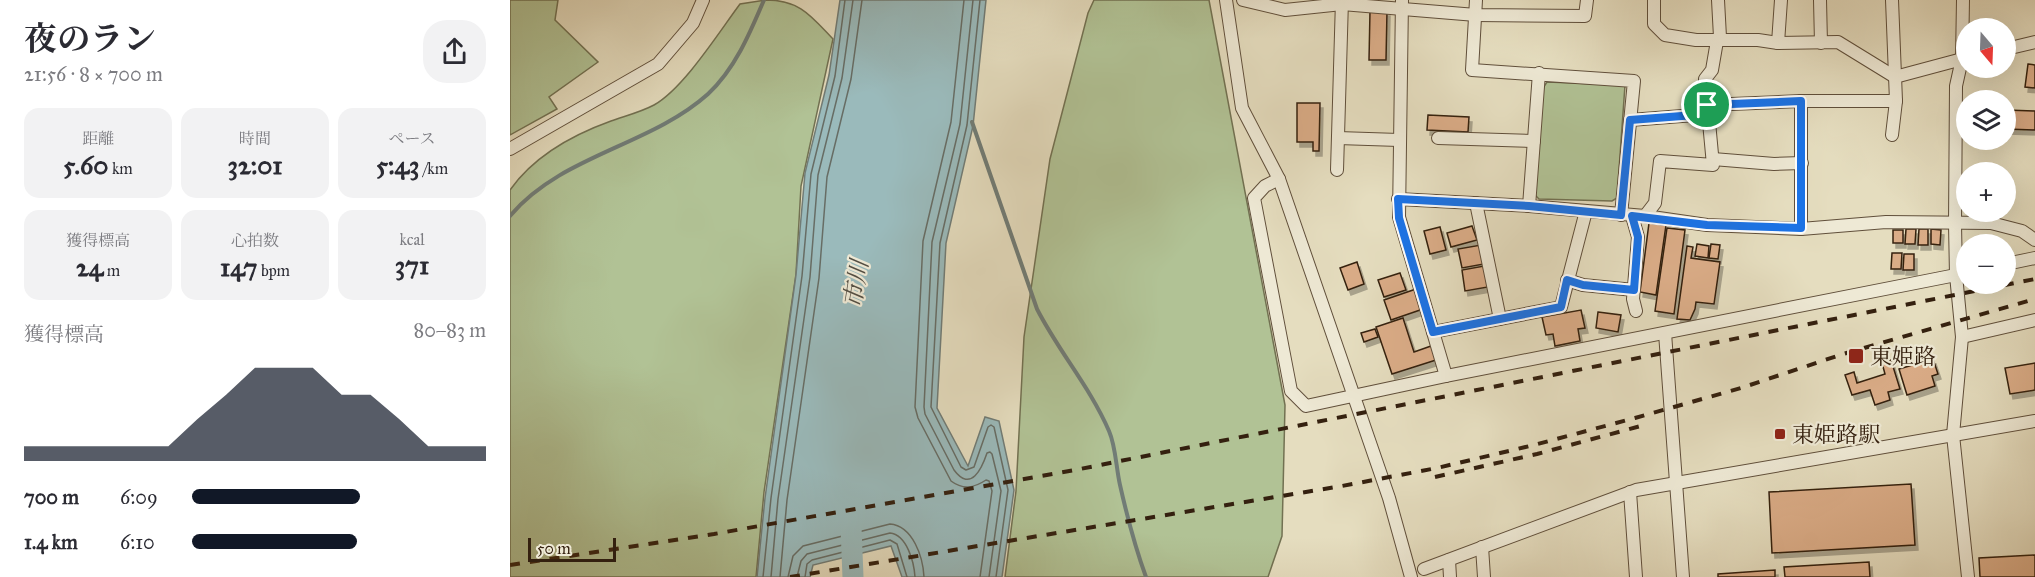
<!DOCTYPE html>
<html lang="ja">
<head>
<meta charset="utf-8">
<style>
  :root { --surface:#fff; --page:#f2f2f3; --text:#2b2b33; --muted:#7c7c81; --accent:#111827 }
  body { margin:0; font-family:"IM FELL Great Primer","Noto Serif JP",serif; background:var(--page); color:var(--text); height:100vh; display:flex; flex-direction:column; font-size:22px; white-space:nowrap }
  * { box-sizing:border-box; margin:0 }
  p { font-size:20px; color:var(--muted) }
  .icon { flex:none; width:33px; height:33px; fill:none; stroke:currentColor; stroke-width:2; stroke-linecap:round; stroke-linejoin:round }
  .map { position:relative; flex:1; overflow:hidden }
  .drawer { display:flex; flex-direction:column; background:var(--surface); width:510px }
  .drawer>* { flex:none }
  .needle { width:39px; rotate:161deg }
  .tools { position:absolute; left:1446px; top:18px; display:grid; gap:12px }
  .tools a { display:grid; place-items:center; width:60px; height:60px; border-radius:50%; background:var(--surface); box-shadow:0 6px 24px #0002; font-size:30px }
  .scale { position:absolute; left:18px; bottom:15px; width:88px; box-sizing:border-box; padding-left:6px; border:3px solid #34200f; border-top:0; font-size:16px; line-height:21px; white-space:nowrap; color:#34200f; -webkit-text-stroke:4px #eee9d5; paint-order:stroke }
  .pin { position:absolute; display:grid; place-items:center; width:51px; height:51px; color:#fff; margin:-26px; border:3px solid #fff; border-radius:50%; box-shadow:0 2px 6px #0007 }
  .round { display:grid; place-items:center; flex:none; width:63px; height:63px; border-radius:24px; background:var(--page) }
  .headline { display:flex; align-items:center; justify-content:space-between; height:102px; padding:0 24px }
  h1 { font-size:33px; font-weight:700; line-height:45px }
  .figures { display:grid; grid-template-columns:repeat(3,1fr); gap:9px; height:102px; padding:6px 24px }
  .figures div { display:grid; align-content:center; border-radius:15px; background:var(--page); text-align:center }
  .figures b { font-size:26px; font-weight:700 }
  .figures small { font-size:16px; font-weight:400 }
  .figures p { font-size:16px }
  .chart { height:168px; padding:12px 24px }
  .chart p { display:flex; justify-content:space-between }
  .chart svg { width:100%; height:108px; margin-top:6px; fill:var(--accent); opacity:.7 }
  ul { padding:0 24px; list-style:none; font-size:20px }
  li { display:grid; grid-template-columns:96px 72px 1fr; align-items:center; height:45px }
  li i { height:15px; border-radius:8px; background:var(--accent) }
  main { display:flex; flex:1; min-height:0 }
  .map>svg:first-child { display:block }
  .green { fill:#b1c295; stroke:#727152; stroke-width:1.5 }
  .water { fill:#9ababb; stroke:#717c76; stroke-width:1.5 }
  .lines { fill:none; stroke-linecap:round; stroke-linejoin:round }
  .shore { stroke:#676d65; stroke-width:1.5 }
  .stream { stroke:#717c76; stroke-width:4 }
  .river { stroke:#9ababb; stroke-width:21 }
  .building { fill:#daac87; stroke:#34200f; stroke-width:1.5; filter:url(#shadow) }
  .minor-casing { stroke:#604f3b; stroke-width:14 }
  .minor { stroke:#eee9d5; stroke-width:12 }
  .rail { stroke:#34200f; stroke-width:4; stroke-dasharray:10 10; stroke-linecap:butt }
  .route-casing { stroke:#fff; stroke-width:12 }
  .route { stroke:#1a73e8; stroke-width:8 }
  .poi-dot { fill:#8f2418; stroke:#eee9d5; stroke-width:2 }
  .labels { text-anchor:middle; stroke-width:4.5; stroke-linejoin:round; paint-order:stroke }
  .poi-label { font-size:22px; fill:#34200f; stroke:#eee9d5; text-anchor:start }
  .water-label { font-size:24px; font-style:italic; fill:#534e43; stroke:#eee9d5 }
</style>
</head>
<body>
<main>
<section class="drawer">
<div class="headline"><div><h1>夜のラン</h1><p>21:56 · 8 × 700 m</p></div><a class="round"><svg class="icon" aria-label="share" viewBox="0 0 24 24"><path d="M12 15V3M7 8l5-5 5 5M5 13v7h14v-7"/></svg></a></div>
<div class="figures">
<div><p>距離</p><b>5.60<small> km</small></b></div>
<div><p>時間</p><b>32:01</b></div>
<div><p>ペース</p><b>5:43<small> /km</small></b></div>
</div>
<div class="figures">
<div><p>獲得標高</p><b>24<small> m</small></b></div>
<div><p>心拍数</p><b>147<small> bpm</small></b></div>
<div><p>kcal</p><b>371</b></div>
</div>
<div class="chart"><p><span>獲得標高</span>80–83 m</p>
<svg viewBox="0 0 160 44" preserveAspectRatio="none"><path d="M0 44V38L10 38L20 38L30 38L40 38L50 38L60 27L70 17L80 6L90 6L100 6L110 17L120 17L130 27L140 38L150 38L160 38V44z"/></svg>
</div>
<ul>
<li><b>700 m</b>6:09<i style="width:57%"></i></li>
<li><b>1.4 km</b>6:10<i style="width:56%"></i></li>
</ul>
</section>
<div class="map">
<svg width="1525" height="577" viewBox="0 0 1525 577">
  <defs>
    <filter id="shadow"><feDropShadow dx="3" dy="5" stdDeviation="0" flood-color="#0004"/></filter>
  </defs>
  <rect width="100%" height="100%" fill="#e5ddbf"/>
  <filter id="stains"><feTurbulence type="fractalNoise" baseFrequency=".00333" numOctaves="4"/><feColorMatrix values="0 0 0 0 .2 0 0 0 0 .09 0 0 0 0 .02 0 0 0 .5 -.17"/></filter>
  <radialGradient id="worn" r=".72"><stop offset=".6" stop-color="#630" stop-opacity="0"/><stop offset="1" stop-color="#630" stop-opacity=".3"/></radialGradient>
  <!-- green -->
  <g class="green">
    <polygon points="0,0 48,0 45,20 88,62 39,97 47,109 0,135"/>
    <path d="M256 0C290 0 301 16 323 39L291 186 286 274 254 492 246 577H0V190C24 156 62 135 101 121 115 116 131 112 144 105 174 88 209 32 230 4Z"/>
    <polygon points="584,0 699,0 775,405 772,536 758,577 495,577 506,491 514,337 540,159 578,13"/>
    <polygon points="1037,82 1115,85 1107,198 1102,201 1029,199 1024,194 1033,88"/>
  </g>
  <!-- water -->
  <polygon class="water" points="330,0 476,0 463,126 436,243 427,408 458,466 475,417 489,421 504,490 492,577 392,577 381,546 303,565 300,577 247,577 255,498 286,275 295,173 319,75"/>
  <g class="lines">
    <!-- shore -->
    <g class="shore">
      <path d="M454 0 441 122 413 241 405 407 408 418 441 481C453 490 464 488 476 480L479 481 482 491 470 577"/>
      <path d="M463 0 450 124 422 242 414 407 415 414 444 470C461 493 472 468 477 453L480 452 482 454 491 491 479 577"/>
      <polyline points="470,0 457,125 430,243 421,407 451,467 456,470 464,467 478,427 481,425 484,427 498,490 486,577"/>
      <polyline points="253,577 261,498 292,276 301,174 325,76 335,0"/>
      <polyline points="261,577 268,499 300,277 308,175 332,78 343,0"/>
      <polyline points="270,577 277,500 309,278 317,177 341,79 352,0"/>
      <path d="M278 577 283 556 293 546 380 524C403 526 413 557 414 577"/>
      <path d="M287 577 291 561 297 554 380 533C397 535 404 562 405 577"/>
      <polyline points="295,577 297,564 302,560 380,540 387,544 397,577"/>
    </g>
    <!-- stream -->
    <g class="stream">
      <path d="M462 122 527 309C549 352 580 387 599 431 606 447 606 468 610 485 617 516 625 547 636 577"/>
      <path d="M0 216C51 155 140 146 198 94 225 69 240 33 254 0"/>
    </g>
    <!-- river -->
    <polyline class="river" points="341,527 343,577"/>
  </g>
  <!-- building -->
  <g class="building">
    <polygon points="860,11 877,11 876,60 859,60"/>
    <polygon points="1518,64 1525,65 1525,88 1515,87"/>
    <polygon points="787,103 810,103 809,151 803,151 803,142 787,142"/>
    <polygon points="1496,110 1525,111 1525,130 1496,129"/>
    <polygon points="918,115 959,117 958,132 917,130"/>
    <polygon points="1139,223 1156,225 1146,295 1130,292"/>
    <polygon points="962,226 967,240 941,247 937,233"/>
    <polygon points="930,227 936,250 920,254 914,231"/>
    <polygon points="1157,228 1175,230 1164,314 1145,311"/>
    <polygon points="1396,229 1406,229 1405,244 1395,244"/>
    <polygon points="1409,229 1418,229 1418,245 1408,245"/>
    <polygon points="1421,229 1431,230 1430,245 1421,244"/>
    <rect x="1383" y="230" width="10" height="13"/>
    <polygon points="1187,244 1199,246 1198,258 1185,256"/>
    <polygon points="1201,244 1210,245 1208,259 1199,258"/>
    <polygon points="971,245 974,264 952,268 948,249"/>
    <polygon points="1177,246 1183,247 1181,258 1210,262 1204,304 1186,302 1185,309 1180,320 1167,319"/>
    <polygon points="1382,253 1392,253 1391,269 1381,269"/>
    <polygon points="1394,254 1404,254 1404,270 1393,270"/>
    <polygon points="847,262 854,284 838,290 830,268"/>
    <polygon points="974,266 978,287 955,291 952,270"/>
    <polygon points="890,273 896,290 874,297 868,280"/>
    <polygon points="906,289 913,309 881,320 874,300"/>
    <polygon points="1071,310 1075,328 1068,329 1070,341 1045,346 1043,334 1036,335 1032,317"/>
    <polygon points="1088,312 1111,315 1108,332 1086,328"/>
    <polygon points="893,318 904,352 921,346 926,360 882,374 866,327"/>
    <polygon points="865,329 868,337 854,342 851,333"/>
    <polygon points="1423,359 1428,374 1422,376 1425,386 1397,395 1389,369"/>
    <polygon points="1381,360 1390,389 1378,392 1380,400 1365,405 1360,390 1342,395 1335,375 1344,372 1347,383 1375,374 1372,363"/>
    <polygon points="1525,363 1525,390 1500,394 1495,368"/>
    <polygon points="1401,484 1405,545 1262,553 1259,492"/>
    <polygon points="1525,555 1525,577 1470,577 1469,558"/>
    <polygon points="1359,562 1360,577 1275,577 1274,567"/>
    <polygon points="1265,570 1265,577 1208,577 1208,574"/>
  </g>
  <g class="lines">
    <!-- minor casing -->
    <g class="minor-casing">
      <g id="minor">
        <polyline points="716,0 732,108 769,179 879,498 901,577"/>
        <polyline points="733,0 775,10 832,4 966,15 1075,16 1077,0"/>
        <polyline points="892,0 889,217 936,376"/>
        <polyline points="966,0 962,70 1124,81 1111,215"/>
        <polyline points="1144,0 1144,24 1155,35 1186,40 1248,40 1268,43 1328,42 1385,77 1456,58"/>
        <polyline points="1310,0 1311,43"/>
        <polyline points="1453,0 1452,59 1446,86 1445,224 1446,275 1452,337 1443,435 1458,577"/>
        <polyline points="1268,43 1271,0"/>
        <polyline points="1496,49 1525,42"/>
        <polyline points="1291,101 1291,229"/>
        <polyline points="1197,105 1291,101 1386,101"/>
        <polyline points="1120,120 1198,114"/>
        <polyline points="1382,135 1386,101 1382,0"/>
        <polyline points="828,138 889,140"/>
        <polyline points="928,138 1024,141"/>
        <polyline points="0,149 148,64 183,23 193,0"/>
        <polyline points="1203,159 1264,164 1292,163"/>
        <polyline points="827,170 832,0"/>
        <polyline points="769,179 755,186 744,198 781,391 796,406 936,376 1456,273"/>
        <polyline points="888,199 1019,206 1135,216 1197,225 1291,229 1376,222 1481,223 1512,231 1525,240"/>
        <polyline points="966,203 990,319"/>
        <polyline points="1019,206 1029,73"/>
        <polyline points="1122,216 1128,237 1123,299 1126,311"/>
        <polyline points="1135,216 1145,203 1150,161 1203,165 1195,79 1202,70 1207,41 1210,37 1208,0"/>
        <polyline points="1496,264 1525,258"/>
        <polyline points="1057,280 1073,285 1124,290"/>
        <polyline points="923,332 1051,307 1076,211"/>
        <polyline points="1155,333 1173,577"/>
        <polyline points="1452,337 1525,320"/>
        <polyline points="1120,492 1126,577"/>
        <polyline points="972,547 974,577"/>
        <polyline points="939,560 940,577"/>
        <polyline points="914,569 1126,490 1525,421"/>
      </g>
    </g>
    <!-- minor -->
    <use href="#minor" class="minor"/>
    <!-- rail -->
    <g class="rail">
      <polyline points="925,477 1027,454 1138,424"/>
      <polyline points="0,565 204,534 565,470 1525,279"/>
      <polyline points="280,577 832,486 927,468 1024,445 1125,418 1231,388 1333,354 1525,299"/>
    </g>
  </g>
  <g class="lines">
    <!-- route casing -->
    <g class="route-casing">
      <polygon id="route" points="1291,101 1291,228 1197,225 1122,216 1128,237 1124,290 1073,285 1057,280 1051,307 923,332 889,218 888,199 1019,206 1111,215 1120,120 1198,114 1197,105"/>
    </g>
    <!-- route -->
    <use href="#route" class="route"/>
  </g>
  <!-- markers -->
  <g class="poi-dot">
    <rect x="1338" y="348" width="16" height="16" rx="3"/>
    <rect x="1264" y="428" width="12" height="12" rx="3"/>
  </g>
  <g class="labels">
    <!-- poi labels -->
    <g class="poi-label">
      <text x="1360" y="364">東姫路</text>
      <text x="1282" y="442">東姫路駅</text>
    </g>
    <!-- water labels -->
    <g class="water-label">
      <text transform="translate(346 284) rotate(-81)" y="8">市川</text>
    </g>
  </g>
  <rect width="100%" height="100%" filter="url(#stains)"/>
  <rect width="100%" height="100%" fill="url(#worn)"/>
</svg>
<div class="tools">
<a><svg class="needle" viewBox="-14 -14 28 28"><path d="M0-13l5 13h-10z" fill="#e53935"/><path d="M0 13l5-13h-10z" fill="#7c7c81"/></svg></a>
<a><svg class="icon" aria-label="layers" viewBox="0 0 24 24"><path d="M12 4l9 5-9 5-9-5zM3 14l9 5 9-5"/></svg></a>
<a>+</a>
<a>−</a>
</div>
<div class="scale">50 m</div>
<div class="pin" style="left:1197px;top:105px;background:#1e9e55"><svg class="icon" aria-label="arrive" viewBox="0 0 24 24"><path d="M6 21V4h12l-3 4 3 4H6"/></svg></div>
</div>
</main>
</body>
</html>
